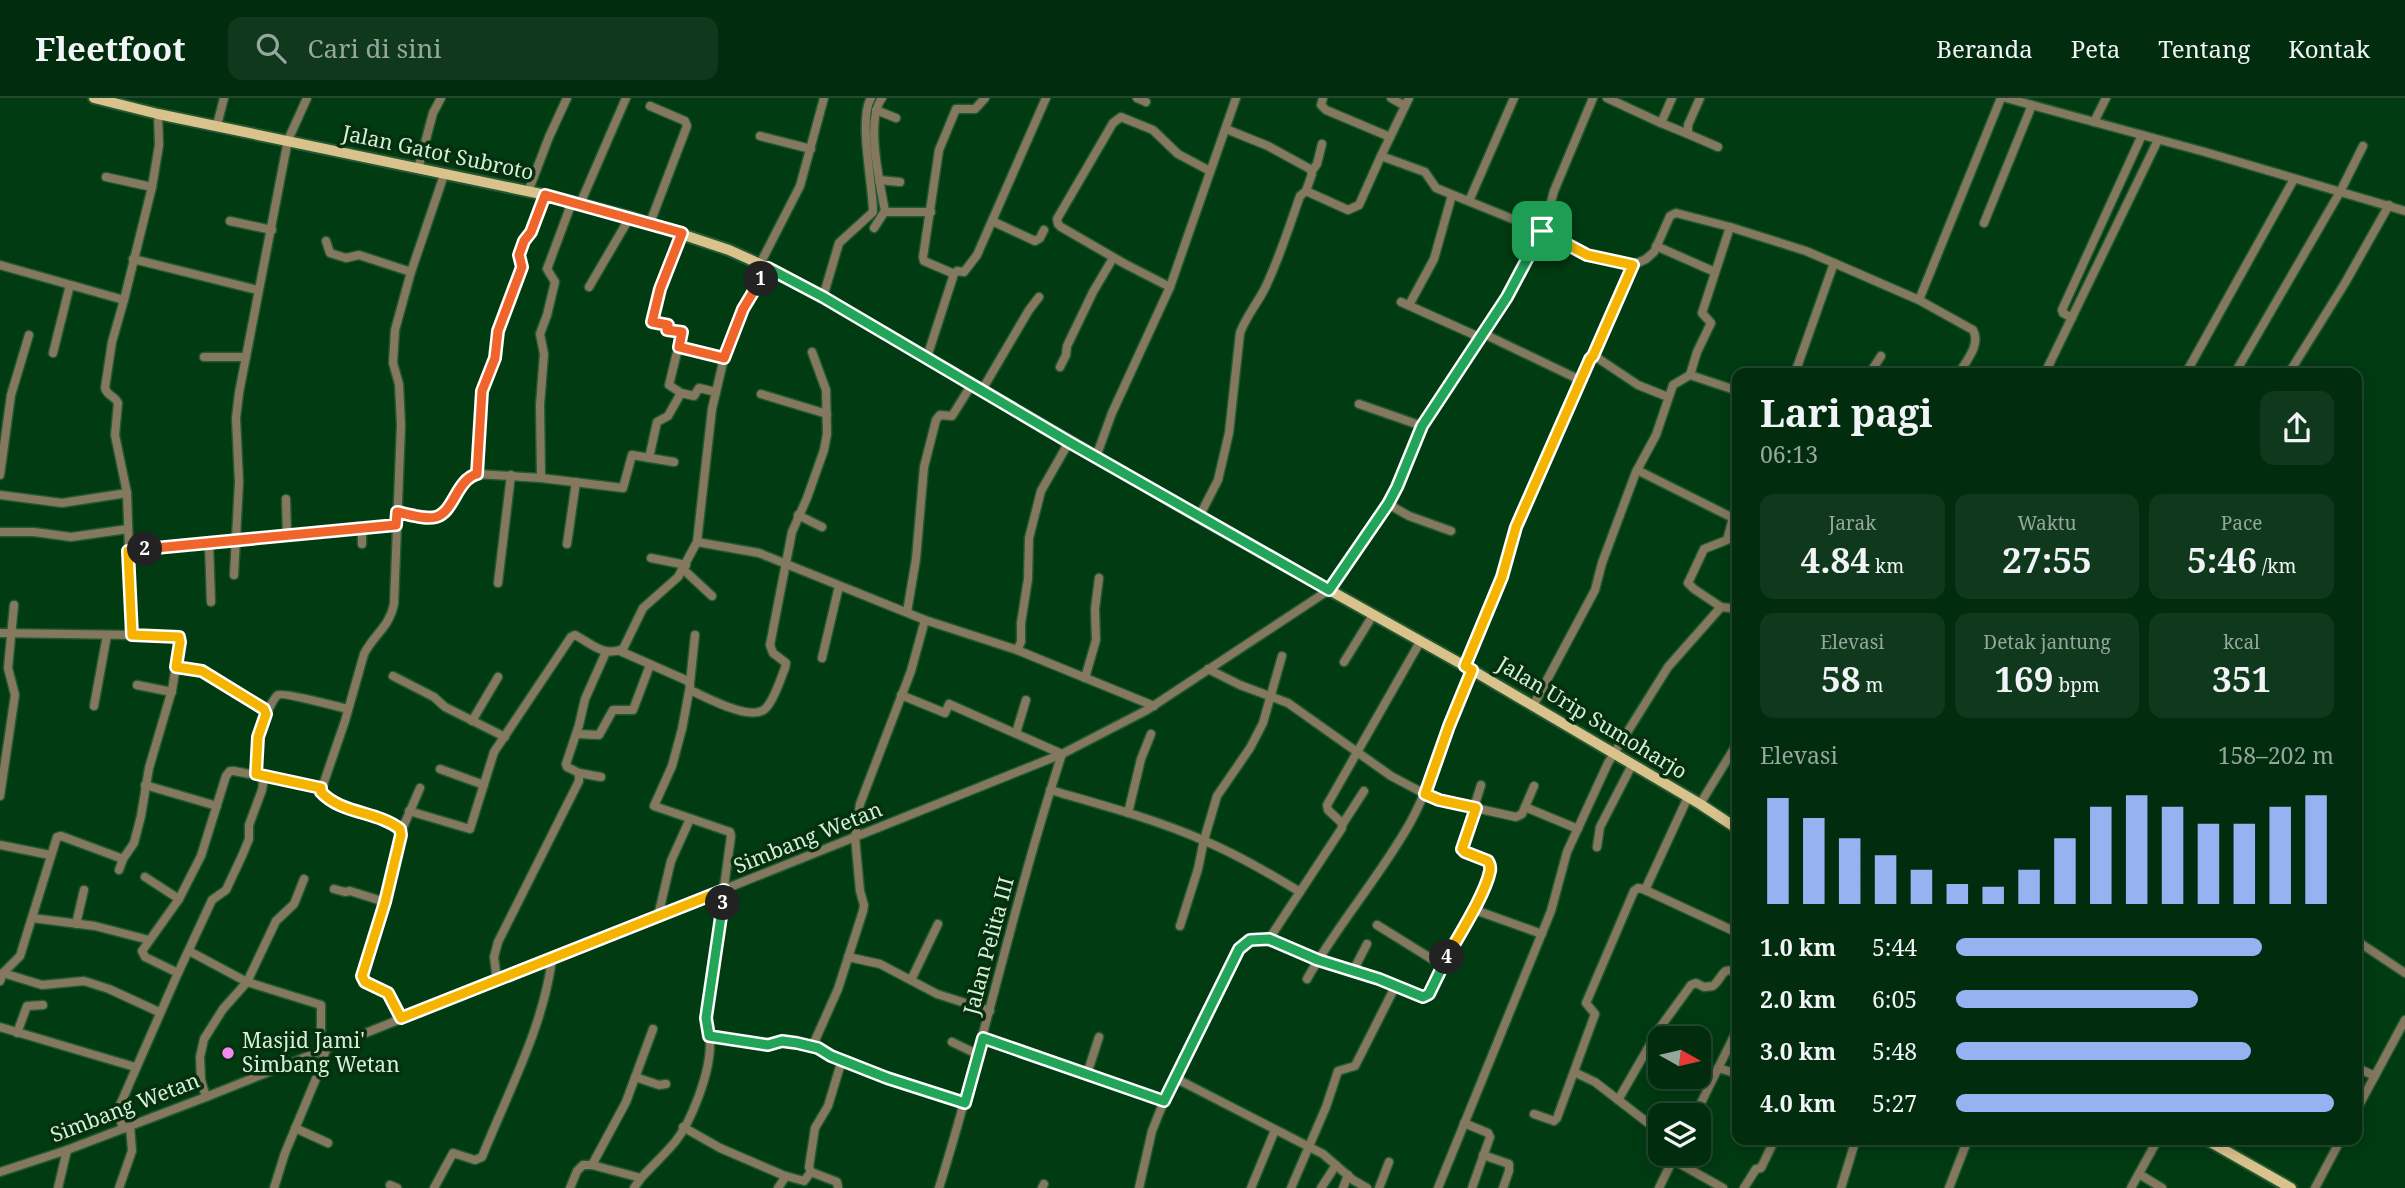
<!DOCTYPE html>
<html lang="id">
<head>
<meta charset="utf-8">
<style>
  :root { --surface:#012c0e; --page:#0f381c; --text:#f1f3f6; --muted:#96a79e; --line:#23482e; --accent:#95b2f1 }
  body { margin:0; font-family:"Noto Serif",serif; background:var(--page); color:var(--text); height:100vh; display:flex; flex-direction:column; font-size:26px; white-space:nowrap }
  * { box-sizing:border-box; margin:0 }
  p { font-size:23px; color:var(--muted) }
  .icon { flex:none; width:38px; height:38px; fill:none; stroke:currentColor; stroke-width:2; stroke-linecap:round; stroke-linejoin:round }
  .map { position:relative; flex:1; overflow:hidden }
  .sheet { position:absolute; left:1732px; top:270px; width:630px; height:777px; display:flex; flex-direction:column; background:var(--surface); border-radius:14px; box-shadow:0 4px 18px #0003,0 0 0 2px var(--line) }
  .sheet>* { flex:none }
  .needle { width:46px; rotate:98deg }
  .fabs { position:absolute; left:1648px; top:928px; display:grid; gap:14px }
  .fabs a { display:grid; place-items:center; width:63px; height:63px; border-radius:14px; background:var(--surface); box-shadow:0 4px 18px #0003,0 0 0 2px var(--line); font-size:35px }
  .pin { position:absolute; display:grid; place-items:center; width:60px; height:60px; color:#fff; margin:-30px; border-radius:14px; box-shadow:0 4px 10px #0006 }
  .km { position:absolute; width:35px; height:35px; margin:-18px; border-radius:50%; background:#222; color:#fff; font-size:19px; line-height:35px; text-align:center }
  .round { display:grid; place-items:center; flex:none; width:74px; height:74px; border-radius:14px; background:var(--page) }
  .head { display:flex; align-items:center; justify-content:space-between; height:119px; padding:0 28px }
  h1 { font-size:38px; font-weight:700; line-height:52px }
  .figures { display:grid; grid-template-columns:repeat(3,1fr); gap:10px; height:119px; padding:7px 28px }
  .figures div { display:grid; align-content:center; border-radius:14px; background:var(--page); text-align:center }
  .figures b { font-size:35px; font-weight:700 }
  .figures small { font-size:19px; font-weight:400 }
  .figures p { font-size:19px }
  .chart { height:196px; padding:14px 28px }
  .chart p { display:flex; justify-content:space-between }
  .chart svg { width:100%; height:126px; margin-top:7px; stroke:var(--accent); stroke-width:6 }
  ul { padding:0 28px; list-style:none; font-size:23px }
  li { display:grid; grid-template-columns:112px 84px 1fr; align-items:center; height:52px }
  li i { height:18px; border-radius:9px; background:var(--accent) }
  header { display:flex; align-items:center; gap:42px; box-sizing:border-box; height:98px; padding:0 35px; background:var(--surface); border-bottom:2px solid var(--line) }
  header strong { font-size:33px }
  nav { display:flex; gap:38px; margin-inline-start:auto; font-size:24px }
  .search { width:490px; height:63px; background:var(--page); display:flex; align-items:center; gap:18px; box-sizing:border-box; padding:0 24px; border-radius:14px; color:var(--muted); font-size:26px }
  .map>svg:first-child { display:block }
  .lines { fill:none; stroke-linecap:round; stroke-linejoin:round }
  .minor-casing { stroke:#235831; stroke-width:11 }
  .major-casing { stroke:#235831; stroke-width:14 }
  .minor { stroke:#84795f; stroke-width:8 }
  .major { stroke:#d9c28c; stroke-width:10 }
  .split-1-casing { stroke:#fff; stroke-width:14 }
  .split-2-casing { stroke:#fff; stroke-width:14 }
  .split-3-casing { stroke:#fff; stroke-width:14 }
  .split-4-casing { stroke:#fff; stroke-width:14 }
  .split-5-casing { stroke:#fff; stroke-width:14 }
  .split-1 { stroke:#22a559; stroke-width:9 }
  .split-2 { stroke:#f0652b; stroke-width:9 }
  .split-3 { stroke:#f5b400; stroke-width:9 }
  .split-4 { stroke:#22a559; stroke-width:9 }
  .split-5 { stroke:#f5b400; stroke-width:9 }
  .poi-dot { fill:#f38af2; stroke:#062f0f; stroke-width:2.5 }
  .labels { text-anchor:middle; stroke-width:7; stroke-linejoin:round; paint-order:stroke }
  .street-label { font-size:21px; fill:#d4f0d6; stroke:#062f0f }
  .poi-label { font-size:21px; fill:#d4f0d6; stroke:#062f0f; text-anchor:start }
</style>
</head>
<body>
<header>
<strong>Fleetfoot</strong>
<div class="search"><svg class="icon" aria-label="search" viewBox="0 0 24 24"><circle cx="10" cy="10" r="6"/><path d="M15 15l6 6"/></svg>Cari di sini</div>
<nav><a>Beranda</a><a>Peta</a><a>Tentang</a><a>Kontak</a></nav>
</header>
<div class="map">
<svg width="2405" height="1090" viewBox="0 0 2405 1090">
  <rect width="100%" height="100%" fill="#013b12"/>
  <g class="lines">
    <!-- minor casing -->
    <g class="minor-casing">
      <g id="minor">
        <polyline points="1137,0 1146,4"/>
        <polyline points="1323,0 1321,7 1326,12 1390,39"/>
        <polyline points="1391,0 1405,8"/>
        <polyline points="1607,0 1661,25 1672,0"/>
        <polyline points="1700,0 1688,27 1688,36 1718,49"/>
        <polyline points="2006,0 2205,54 2405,113"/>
        <polyline points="876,12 896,20"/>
        <polyline points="2094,24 2106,0"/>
        <polyline points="1661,25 1688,36"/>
        <polyline points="217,27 224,0"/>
        <polyline points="1226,31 1268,48 1310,71 1312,76 1306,93"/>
        <polyline points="760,38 811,51"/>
        <polyline points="1381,58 1409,0"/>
        <polyline points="418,71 433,15 441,0"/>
        <polyline points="1312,73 1317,66 1322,46"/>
        <polyline points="106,79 152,89"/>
        <polyline points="879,82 900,84"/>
        <polyline points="528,94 549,39 567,0"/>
        <polyline points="1469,103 1514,0"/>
        <polyline points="580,106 626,0"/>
        <polyline points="885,114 931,114"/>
        <polyline points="230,123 272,132"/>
        <polyline points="992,123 1035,143 1040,140 1044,132"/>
        <polyline points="650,125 687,28 685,23 650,8"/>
        <polyline points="1984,125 2032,7"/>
        <path d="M874 130 885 113C880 86 865 22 882 0"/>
        <polyline points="682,135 660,191 652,224 668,227 667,231 682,234 669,287 681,295 694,298 699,290 716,294"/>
        <polyline points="326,143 330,155 346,160 359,157 411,174"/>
        <polyline points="1656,148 1715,174"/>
        <polyline points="133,161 258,192"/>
        <polyline points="1834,165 1919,202"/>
        <polyline points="760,166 800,88 824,0"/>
        <polyline points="0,167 124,202"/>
        <polyline points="953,177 957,173 964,174 977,157 1046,0"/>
        <polyline points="589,189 630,119"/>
        <polyline points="1170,189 1125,166 1061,129 1058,126 1057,121 1113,25 1121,19 1153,32 1178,56 1210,73"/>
        <path d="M823 199 839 145 873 114C873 87 858 21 871 0"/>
        <polyline points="1401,204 1479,239"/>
        <polyline points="1409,207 1434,161 1452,97"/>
        <polyline points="2072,220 2063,215 2062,212 2142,37"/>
        <polyline points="679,249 724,260"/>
        <polyline points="53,255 70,187"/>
        <polyline points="1593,258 1633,167"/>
        <polyline points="204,259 246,259"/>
        <polyline points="927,259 953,179 952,175 924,163 923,159 939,52 956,11 975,11 985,0"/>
        <polyline points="1060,269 1066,257 1067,248 1093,194 1113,160"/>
        <polyline points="1870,275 1881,258"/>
        <path d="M1959 275C1967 262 1981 246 1973 232L1919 202 2001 0"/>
        <polyline points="2045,275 2158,42"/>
        <polyline points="2186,275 2294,81"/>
        <polyline points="2235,275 2340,94 2363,48"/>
        <polyline points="2289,275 2345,185 2389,107"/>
        <polyline points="1690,277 1697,254 1711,225 1702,215 1730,129"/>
        <polyline points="1580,282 1591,259 1596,259 1638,287 1668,299"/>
        <polyline points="982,292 1029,212 1039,199"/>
        <polyline points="761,296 827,316"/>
        <polyline points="1359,306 1422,328"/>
        <polyline points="1096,359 1112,315 1170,189 1236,0"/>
        <polyline points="649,360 657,324 668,318 681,295"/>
        <polyline points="1637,372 1733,420"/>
        <polyline points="477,376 482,293 495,259 498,233 522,169 519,157 524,143 531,134 546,97"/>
        <polyline points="0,377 11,297 29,237"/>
        <polyline points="541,380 540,307 544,256 540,236 547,217 555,184 547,171 572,104"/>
        <polyline points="0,397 62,405 127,395"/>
        <polyline points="286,401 287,437"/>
        <polyline points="1388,406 1409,418 1451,433"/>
        <polyline points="397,414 438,419 446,410 467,380 477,376 541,380 623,390 632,357 674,364"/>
        <polyline points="798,417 822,429"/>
        <path d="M1199 419 1218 382 1229 335 1240 235C1246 219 1256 207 1264 192 1279 162 1289 129 1300 98L1306 93 1348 112 1359 107 1381 58 1425 74 1436 90 1542 133 1587 157 1607 161 1633 167 1646 161 1654 154 1670 118 1676 115 1730 129 1806 153 1834 165 1795 275"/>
        <polyline points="362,429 362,446"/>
        <polyline points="0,434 34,434 71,439 128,431"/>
        <polyline points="697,444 759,455 925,522 1017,552 1154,608"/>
        <polyline points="209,446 211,504"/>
        <polyline points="567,446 576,384"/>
        <polyline points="128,453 396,427"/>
        <polyline points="651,460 686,467"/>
        <polyline points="684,472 712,498"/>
        <polyline points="234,477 239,384 236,320 239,295 288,42 307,0"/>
        <polyline points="498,485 511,377"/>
        <polyline points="1721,509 1738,511"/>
        <polyline points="907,514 916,461 924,369 936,322 940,317 952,318 972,286"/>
        <polyline points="0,535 132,537"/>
        <polyline points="1017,552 1021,544 1021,525 1028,481 1029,440 1041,393 1069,344"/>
        <polyline points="822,560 839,488"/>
        <polyline points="1344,564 1373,517"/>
        <polyline points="1465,568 1502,479 1516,429 1580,282 1482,235"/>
        <polyline points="176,569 202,573 265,613 265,620 258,639 256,676"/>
        <polyline points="1208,571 1240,587 1288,605 1391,678 1425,696 1439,702 1516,719 1522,716 1534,688"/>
        <polyline points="393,578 434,599 445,609 505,639"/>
        <polyline points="1085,580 1096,542 1095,511 1099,480"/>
        <polyline points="690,585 695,537"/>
        <polyline points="137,587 172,594"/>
        <path d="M690 592C706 599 752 625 766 610 775 600 780 582 785 570L786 565 773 555 770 547 792 434 807 400 824 352 827 336 826 292 812 254"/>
        <path d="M901 597 945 615 949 606 1062 656C1015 799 984 946 939 1090"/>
        <polyline points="94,608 107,537"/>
        <polyline points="1533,608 1595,492 1602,465 1636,374 1656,337 1673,287 1690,277 1738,293"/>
        <path d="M266 616C269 611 274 599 278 597 282 594 339 609 348 611"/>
        <polyline points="472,623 498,579"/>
        <polyline points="1016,635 1026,602"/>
        <polyline points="577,636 599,637 613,612 633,612 650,567"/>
        <polyline points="440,671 484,687"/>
        <polyline points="579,675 601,679"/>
        <polyline points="145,687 217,708"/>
        <path d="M1481 687 1462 748 1465 754 1488 763C1495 778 1477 797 1475 812L1542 836"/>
        <path d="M1050 692C1102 707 1155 721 1205 743 1238 757 1269 775 1300 794"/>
        <polyline points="0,698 15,597 8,570 14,507"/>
        <polyline points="1700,706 1738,644"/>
        <polyline points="1525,709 1578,731"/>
        <path d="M409 713 470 731 494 654 571 539 575 537C592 546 603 559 623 551L643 510 678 479 697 444 712 311 724 260 743 211 768 170"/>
        <polyline points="1128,715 1141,661 1151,636"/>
        <polyline points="1342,727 1364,693"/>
        <polyline points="401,734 420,690"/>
        <polyline points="0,747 50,757"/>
        <polyline points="1597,749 1600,729 1632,667"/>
        <path d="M119 772 123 761 134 745 141 718 149 670 172 592 180 544V541L177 538 132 537 127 395 115 337 118 305C115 298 107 298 105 290L112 244 124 202 152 89 159 47 158 16"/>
        <polyline points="145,779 179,801"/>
        <polyline points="334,791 345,794 350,793 385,804"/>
        <polyline points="1645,792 1688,699"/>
        <polyline points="658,818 671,763 690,721"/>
        <polyline points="32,820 95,828 149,842"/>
        <polyline points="76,826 84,792"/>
        <polyline points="1377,827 1443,868"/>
        <polyline points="1180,828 1198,771 1204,742 1217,698 1250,650 1263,625 1282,558"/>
        <polyline points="1269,841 1342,730 1342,725 1328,712 1327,707 1420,544"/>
        <polyline points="2357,843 2405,875"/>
        <polyline points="189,853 247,884 321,907 321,953"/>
        <polyline points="848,859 880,866 937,896 990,913"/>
        <polyline points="1353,873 1367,846"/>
        <polyline points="3,875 42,887 84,883 109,891 159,914"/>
        <polyline points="178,875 212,802 226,792 242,758 249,741 249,727 262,692 264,678"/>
        <path d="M1307 881C1337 827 1379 780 1410 725 1436 677 1449 622 1472 572"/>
        <polyline points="497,882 494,859 498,844 579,683 579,675 567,669 566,666 579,627 585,601 606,554"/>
        <polyline points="911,882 938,826"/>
        <polyline points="0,883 3,875 20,858 57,739 61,738 123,761"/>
        <path d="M401 920 388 895 365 884 362 878 385 804 401 734C387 712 341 715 321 694L322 690 345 623 364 556C374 536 389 530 394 506L401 327 399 286 393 265 395 232 411 174 444 77"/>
        <polyline points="0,929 135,969"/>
        <polyline points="17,935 27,908 43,907"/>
        <polyline points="709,938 768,947 786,943 812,949 813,947 838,891 863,813 864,807 860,793 855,739 860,706 911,573 925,522"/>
        <polyline points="983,940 1164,1003"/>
        <polyline points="952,944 979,957"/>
        <polyline points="812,949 887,980 965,1005"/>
        <polyline points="1718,970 1738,976"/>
        <polyline points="2357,970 2375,978"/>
        <polyline points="1574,974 1595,984 1661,1035"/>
        <polyline points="1087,976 1099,939"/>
        <polyline points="635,979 659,987 666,986"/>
        <polyline points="1175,980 1323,1056 1353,1082 1367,1090"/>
        <polyline points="206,999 201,982 200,959 204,941 223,911 247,884 276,823 294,806 304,781"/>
        <path d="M1618 1002 1659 931 1691 887 1696 885 1704 889 1713 888C1724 879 1721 867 1738 875"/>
        <polyline points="2357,1011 2405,922"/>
        <polyline points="1534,1016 1554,1023 1557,1020 1595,916 1586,905 1634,793 1638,790 1643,791 1738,835"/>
        <polyline points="1695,1017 1738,930"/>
        <polyline points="1464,1025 1488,1035 1490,1039 1472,1090"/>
        <polyline points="683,1029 720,1050 785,1078"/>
        <polyline points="295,1030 328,1045"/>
        <polyline points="123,1031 120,1020 120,1007 178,875 145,859 142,853 179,801 201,758 226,678 230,673 234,673 322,690"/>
        <polyline points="1483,1057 1509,1066 1509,1073 1503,1090"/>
        <polyline points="1673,1062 1723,1090"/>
        <polyline points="592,1067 626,1004 653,931"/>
        <polyline points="0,1074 67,1052 206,999 1062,656 1147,612 1329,492 1388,406 1427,318 1467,262 1479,239 1507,199 1526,165 1544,130 1554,93 1593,0"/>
        <polyline points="2139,1076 2162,1090"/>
        <polyline points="390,1087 397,1090"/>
        <polyline points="58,1090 67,1052"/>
        <polyline points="119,1090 132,1053 130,1028"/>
        <polyline points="274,1090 285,1055 320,971 326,951"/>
        <path d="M434 1090 453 1055 475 1062 482 1059C508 994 543 930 552 861"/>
        <path d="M570 1090 577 1073 583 1067H592L641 1080C652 1068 664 1057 675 1044 692 1023 710 974 710 947 710 938 706 929 706 920L731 738 730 734 654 708 672 668 682 631 690 588 688 583 620 553"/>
        <polyline points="634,1090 641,1080"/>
        <polyline points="778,1090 786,1078 804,1083 811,1074"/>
        <polyline points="838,1090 837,1084 811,1074 809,1069 815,1030 828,1008 842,962"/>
        <polyline points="1042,1090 1044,1086"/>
        <polyline points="1139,1090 1152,1033 1164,1003 1243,846 1257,840 1269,841 1318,862 1379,881 1426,899 1474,809"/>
        <polyline points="1251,1090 1275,1032"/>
        <polyline points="1291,1090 1326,1009 1338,973 1355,968 1396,887"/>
        <polyline points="1321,1090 1336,1067"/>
        <polyline points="1343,1090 1348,1077"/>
        <polyline points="1379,1090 1389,1064"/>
        <polyline points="1438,1090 1551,813 1567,754 1608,665 1668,569 1721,509 1694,491 1688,485 1704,451 1727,442 1738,402"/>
        <polyline points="1659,1090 1676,1055"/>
        <polyline points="1744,1090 1756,1071 1761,1070 1775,1041"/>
        <polyline points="1841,1090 1856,1041"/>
        <polyline points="1949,1090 1968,1041"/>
        <polyline points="2131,1090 2158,1041"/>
        <polyline points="2315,1090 2341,1041"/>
      </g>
    </g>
    <!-- major casing -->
    <g class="major-casing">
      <g id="major">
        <polyline points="94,0 158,16 546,97 630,119 729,152 760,166 823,199 1199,419 1472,572 1700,706 1738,731"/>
        <polyline points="2205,1041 2291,1090"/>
      </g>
    </g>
    <!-- minor -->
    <use href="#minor" class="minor"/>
    <!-- major -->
    <use href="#major" class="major"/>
  </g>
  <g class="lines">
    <!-- split-1 casing -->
    <g class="split-1-casing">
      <polyline id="split-1" points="761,181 768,170 823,199 1069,344 1329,492 1388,406 1397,389 1422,328 1507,199 1542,133"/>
    </g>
    <!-- split-2 casing -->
    <g class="split-2-casing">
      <path id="split-2" d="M145 451 396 427 397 414C408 416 425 422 436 419 454 414 456 382 477 376L482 293 495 260 498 233 522 169 519 157 524 143 531 134 545 97 682 135 660 191 652 224 668 227 667 232 682 234 679 249 724 260 743 211 761 181"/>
    </g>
    <!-- split-3 casing -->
    <g class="split-3-casing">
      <path id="split-3" d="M145 451 128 453 132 537 179 539 180 544 176 569 202 573 264 611 266 616 258 639 256 676 321 690V694C341 716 377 713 400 731L401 737 385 804 362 878 365 884 388 895 401 920 724 792 723 805"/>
    </g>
    <!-- split-4 casing -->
    <g class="split-4-casing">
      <polyline id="split-4" points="723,805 706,920 709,938 768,947 782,943 797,945 818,950 831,958 887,980 965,1005 983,940 1164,1003 1239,851 1250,842 1269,841 1318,862 1379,881 1423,899 1429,896 1447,859"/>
    </g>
    <!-- split-5 casing -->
    <g class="split-5-casing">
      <path id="split-5" d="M1447 859C1459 837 1485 797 1490 773 1491 768 1490 768 1488 763L1465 754 1462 751 1476 710 1439 702 1425 696 1449 628 1472 572 1465 568 1502 479 1516 429 1590 261 1593 258 1633 167 1587 157 1542 133"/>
    </g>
    <!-- split-1 -->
    <use href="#split-1" class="split-1"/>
    <!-- split-2 -->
    <use href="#split-2" class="split-2"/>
    <!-- split-3 -->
    <use href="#split-3" class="split-3"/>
    <!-- split-4 -->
    <use href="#split-4" class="split-4"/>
    <!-- split-5 -->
    <use href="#split-5" class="split-5"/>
  </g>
  <!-- markers -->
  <circle class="poi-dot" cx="228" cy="955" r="7"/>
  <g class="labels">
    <!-- street labels -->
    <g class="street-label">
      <text transform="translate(438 55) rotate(12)" y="7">Jalan Gatot Subroto</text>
      <text transform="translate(1592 620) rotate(31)" y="7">Jalan Urip Sumoharjo</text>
      <text transform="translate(808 740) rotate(-22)" y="7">Simbang Wetan</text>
      <text transform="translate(989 848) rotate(-75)" y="7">Jalan Pelita III</text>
      <text transform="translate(125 1010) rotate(-21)" y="7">Simbang Wetan</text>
    </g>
    <!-- poi labels -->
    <g class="poi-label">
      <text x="242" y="950">Masjid Jami'<tspan x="242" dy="24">Simbang Wetan</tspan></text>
    </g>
  </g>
</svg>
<div class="fabs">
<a><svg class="needle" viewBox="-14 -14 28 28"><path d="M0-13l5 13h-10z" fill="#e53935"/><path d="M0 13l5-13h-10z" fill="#96a79e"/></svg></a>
<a><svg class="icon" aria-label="layers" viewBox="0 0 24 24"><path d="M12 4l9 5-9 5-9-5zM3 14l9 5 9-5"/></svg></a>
</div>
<div class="pin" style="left:1542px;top:133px;background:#1e9e55"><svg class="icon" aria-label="arrive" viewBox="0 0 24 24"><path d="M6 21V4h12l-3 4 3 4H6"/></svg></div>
<b class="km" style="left:761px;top:181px">1</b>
<b class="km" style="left:145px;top:451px">2</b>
<b class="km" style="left:723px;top:805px">3</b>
<b class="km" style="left:1447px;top:859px">4</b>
<section class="sheet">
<div class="head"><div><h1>Lari pagi</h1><p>06:13</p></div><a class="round"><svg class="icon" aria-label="share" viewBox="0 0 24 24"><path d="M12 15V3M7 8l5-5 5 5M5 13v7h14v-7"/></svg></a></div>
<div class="figures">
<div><p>Jarak</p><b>4.84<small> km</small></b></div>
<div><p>Waktu</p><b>27:55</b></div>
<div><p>Pace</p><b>5:46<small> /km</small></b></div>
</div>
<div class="figures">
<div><p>Elevasi</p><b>58<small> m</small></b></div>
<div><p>Detak jantung</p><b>169<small> bpm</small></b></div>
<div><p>kcal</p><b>351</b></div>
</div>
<div class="chart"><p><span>Elevasi</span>158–202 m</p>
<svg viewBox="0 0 160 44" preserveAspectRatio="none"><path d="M5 44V7M15 44V14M25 44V21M35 44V27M45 44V32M55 44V37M65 44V38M75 44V32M85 44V21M95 44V10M105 44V6M115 44V10M125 44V16M135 44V16M145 44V10M155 44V6"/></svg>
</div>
<ul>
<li><b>1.0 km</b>5:44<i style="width:81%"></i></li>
<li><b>2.0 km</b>6:05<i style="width:64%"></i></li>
<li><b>3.0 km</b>5:48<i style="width:78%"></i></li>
<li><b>4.0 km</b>5:27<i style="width:100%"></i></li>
</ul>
</section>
</div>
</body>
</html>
